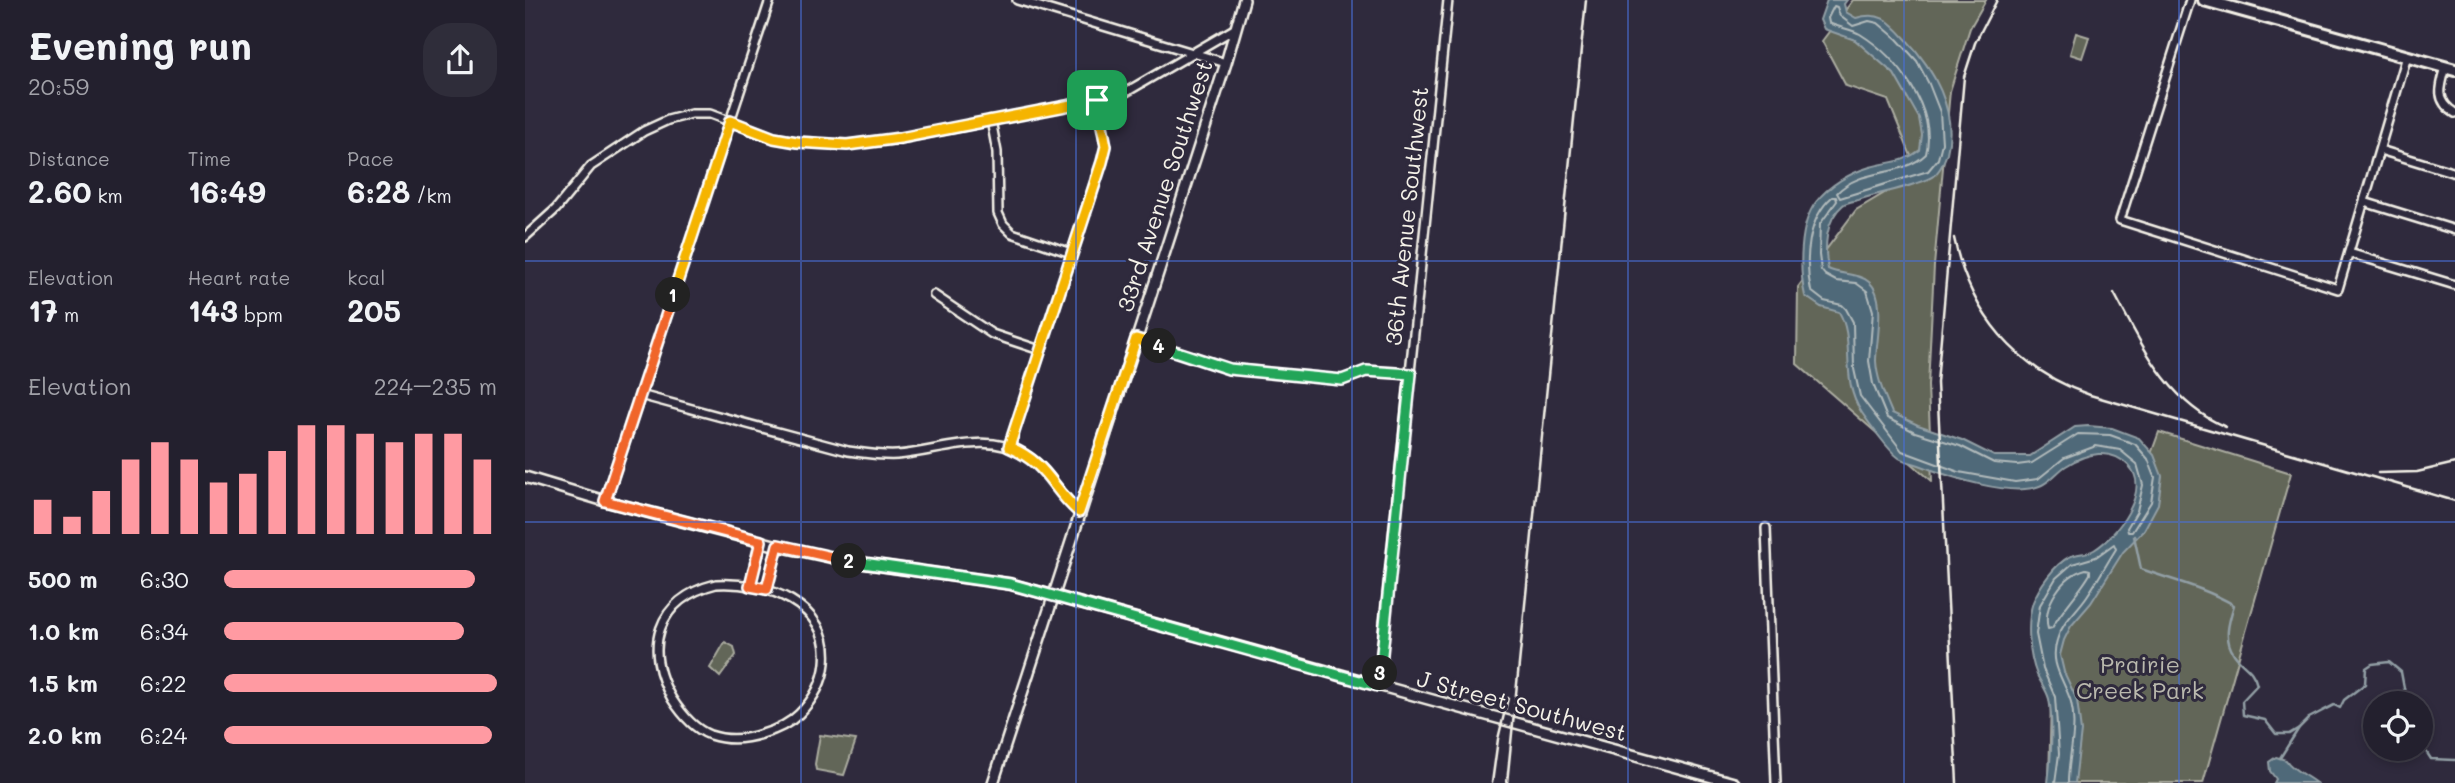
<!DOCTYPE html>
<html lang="en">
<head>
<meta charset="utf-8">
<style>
  :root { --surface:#23202e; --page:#2f2d3a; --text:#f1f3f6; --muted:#a3a3aa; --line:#403e4a; --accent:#ff9aa2 }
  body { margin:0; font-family:Mali,sans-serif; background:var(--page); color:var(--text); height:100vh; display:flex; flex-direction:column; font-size:26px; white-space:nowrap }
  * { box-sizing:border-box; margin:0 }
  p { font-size:23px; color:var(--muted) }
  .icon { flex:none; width:38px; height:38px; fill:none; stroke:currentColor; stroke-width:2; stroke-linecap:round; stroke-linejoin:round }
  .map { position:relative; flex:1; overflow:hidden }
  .side { display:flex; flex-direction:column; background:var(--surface); width:525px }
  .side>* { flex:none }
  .controls { position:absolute; left:1838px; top:691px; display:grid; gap:14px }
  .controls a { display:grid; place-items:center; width:70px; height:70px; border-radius:50%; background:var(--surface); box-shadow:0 4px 10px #0003,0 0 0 2px var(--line); font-size:35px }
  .pin { position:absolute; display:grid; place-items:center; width:60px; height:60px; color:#fff; margin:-30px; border-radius:14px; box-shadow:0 4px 10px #0006 }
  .km { position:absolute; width:35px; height:35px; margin:-18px; border-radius:50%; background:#222; color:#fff; font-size:19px; line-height:35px; text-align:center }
  .round { display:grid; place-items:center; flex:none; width:74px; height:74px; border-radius:28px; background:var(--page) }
  .overview { display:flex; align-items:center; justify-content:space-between; height:119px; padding:0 28px }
  h1 { font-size:38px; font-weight:700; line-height:52px }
  .stats { display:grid; grid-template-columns:repeat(3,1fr); gap:10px; height:119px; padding:7px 28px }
  .stats div { display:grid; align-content:center }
  .stats b { font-size:30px; font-weight:700 }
  .stats small { font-size:19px; font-weight:400 }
  .stats p { font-size:19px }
  .chart { height:196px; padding:14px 28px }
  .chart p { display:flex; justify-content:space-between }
  .chart svg { width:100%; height:126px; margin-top:7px; stroke:var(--accent); stroke-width:6 }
  ul { padding:0 28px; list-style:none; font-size:23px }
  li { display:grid; grid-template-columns:112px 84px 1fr; align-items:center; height:52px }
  li i { height:18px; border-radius:9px; background:var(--accent) }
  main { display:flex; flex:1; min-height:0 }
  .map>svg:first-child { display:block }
  .green { fill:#626658; stroke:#abaca0; stroke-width:2 }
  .water { fill:#506979; stroke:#929fa5; stroke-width:2 }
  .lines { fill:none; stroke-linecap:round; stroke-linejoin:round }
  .shore { stroke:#b2bbbc; stroke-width:2 }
  .stream { stroke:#929fa5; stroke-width:2.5 }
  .minor-casing { stroke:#f4f1e8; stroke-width:12 }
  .tertiary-casing { stroke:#f4f1e8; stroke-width:14 }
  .secondary-casing { stroke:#f4f1e8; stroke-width:16 }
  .minor { stroke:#2f2a3d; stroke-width:7 }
  .tertiary { stroke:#2f2a3d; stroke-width:9 }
  .secondary { stroke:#2f2a3d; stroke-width:10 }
  .rail { stroke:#f4f1e8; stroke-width:2.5 }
  .split-1-casing { stroke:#fff; stroke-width:14 }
  .split-2-casing { stroke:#fff; stroke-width:14 }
  .split-3-casing { stroke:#fff; stroke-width:14 }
  .split-4-casing { stroke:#fff; stroke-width:14 }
  .split-5-casing { stroke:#fff; stroke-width:14 }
  .split-1 { stroke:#f5b400; stroke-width:9 }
  .split-2 { stroke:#f0652b; stroke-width:9 }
  .split-3 { stroke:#22a559; stroke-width:9 }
  .split-4 { stroke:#22a559; stroke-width:9 }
  .split-5 { stroke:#f5b400; stroke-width:9 }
  .grid { fill:none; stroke:#486fdb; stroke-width:2; stroke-opacity:0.55 }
  .labels { text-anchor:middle; stroke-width:6; stroke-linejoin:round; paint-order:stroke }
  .street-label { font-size:23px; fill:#f4f1e8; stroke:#2f2a3d }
  .park-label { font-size:23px; fill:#bab9ae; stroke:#2f2a3d }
</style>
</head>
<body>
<main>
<section class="side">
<div class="overview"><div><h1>Evening run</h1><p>20:59</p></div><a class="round"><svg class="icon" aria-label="share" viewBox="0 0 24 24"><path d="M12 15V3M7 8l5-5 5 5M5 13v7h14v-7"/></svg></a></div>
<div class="stats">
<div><p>Distance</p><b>2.60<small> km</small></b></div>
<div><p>Time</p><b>16:49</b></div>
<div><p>Pace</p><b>6:28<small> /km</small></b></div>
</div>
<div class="stats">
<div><p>Elevation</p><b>17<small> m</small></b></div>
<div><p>Heart rate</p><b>143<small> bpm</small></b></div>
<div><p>kcal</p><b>205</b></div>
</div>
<div class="chart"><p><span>Elevation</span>224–235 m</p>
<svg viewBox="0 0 160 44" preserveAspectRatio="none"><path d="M5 44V32M15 44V38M25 44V29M35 44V18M45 44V12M55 44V18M65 44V26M75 44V23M85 44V15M95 44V6M105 44V6M115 44V9M125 44V12M135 44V9M145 44V9M155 44V18"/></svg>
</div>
<ul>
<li><b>500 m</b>6:30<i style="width:92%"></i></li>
<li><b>1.0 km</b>6:34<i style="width:88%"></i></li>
<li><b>1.5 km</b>6:22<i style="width:100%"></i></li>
<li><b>2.0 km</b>6:24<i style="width:98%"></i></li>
</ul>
</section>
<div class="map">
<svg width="1930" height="783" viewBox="0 0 1930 783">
  <rect width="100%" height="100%" fill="#2f2a3d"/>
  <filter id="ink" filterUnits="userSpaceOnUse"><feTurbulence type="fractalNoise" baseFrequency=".0143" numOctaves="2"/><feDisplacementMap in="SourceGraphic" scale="14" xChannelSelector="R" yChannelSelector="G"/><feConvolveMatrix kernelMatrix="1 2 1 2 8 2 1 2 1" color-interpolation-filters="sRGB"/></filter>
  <g filter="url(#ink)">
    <!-- green -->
    <g class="green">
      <polygon points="1328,0 1461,0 1445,28 1425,91 1409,266 1403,386 1407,481 1272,364 1273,287 1331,210 1393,173 1363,100 1321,86 1297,41"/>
      <polygon points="1551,33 1564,37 1557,58 1545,54"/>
      <polygon points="1634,432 1766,473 1678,783 1524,783 1527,654 1600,526"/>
      <polygon points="200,642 209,647 211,655 195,677 185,668"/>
      <polygon points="295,735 331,740 319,775 291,770 290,764"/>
    </g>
    <!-- water -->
    <g class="water">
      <path d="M1302 0H1322L1319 4 1321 12 1331 18C1354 11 1364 20 1380 38 1408 68 1433 110 1422 153 1419 162 1414 174 1405 178 1382 189 1356 192 1333 200 1329 201 1321 202 1318 205 1300 220 1299 248 1303 269 1315 275 1334 273 1344 282 1362 297 1351 341 1351 361 1352 380 1360 396 1367 413L1393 425 1437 440 1469 456H1505L1550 427 1563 426 1587 428 1614 438 1629 455 1637 476 1633 504 1619 530 1598 552 1566 603 1546 626 1539 640 1535 655 1539 672 1552 700 1556 731 1550 783H1523C1526 757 1529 725 1524 699 1522 691 1516 683 1512 675 1504 655 1501 623 1508 602 1514 587 1529 565 1544 557 1552 553 1562 554 1569 550 1591 537 1627 490 1604 466 1586 447 1561 453 1541 466 1533 471 1526 481 1517 485 1488 499 1422 476 1394 465 1388 463 1379 461 1374 458 1364 451 1344 423 1337 413 1314 379 1331 340 1314 312L1296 307 1280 296C1274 270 1274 224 1291 202 1304 185 1325 173 1345 167 1365 161 1377 164 1395 150L1397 135 1394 118 1369 74 1330 40 1299 29 1295 20Z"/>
      <path d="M1751 757 1761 760C1767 770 1781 775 1791 783H1749L1751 779 1745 771 1744 762Z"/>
    </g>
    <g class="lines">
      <!-- shore -->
      <g class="shore">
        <path d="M1309 6 1312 7 1315 16 1328 26 1344 21 1353 23 1372 39 1392 61 1404 84 1415 112 1417 143 1413 159 1403 171 1315 198 1312 193C1336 167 1376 178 1401 154 1412 108 1372 57 1335 34 1326 29 1315 28 1304 23L1303 18Z"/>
        <path d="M1307 197H1311L1312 201 1295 224 1294 255 1296 270 1300 275 1311 281 1331 283 1342 291 1348 311 1344 361 1348 384 1362 418 1390 432 1435 446 1469 463 1492 465 1507 463 1553 434 1585 435 1610 444 1623 459 1630 477 1626 502 1607 532H1603L1602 528 1612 511 1618 485 1612 464 1595 450 1571 446 1539 458 1513 479 1490 482 1434 472 1377 451 1335 396 1329 369 1328 322 1321 309 1317 305 1299 301 1286 291C1279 259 1283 218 1307 197Z"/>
        <path d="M1561 569 1565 570V574C1554 593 1538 608 1527 628L1523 629C1517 605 1538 575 1561 569Z"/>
        <path d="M1530 783 1534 754 1530 697 1518 669 1511 634 1515 605 1531 578 1547 564 1571 557 1589 544 1591 549C1581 565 1572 581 1562 596 1552 611 1537 622 1532 640 1524 665 1539 679 1546 702 1553 729 1543 756 1543 783"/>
      </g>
      <!-- stream -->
      <g class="stream">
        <path d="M1609 536 1616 569C1647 580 1680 588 1709 605 1704 621 1698 639 1709 654 1718 667 1728 668 1732 685L1717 701 1718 715 1740 720 1751 734H1764L1774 728"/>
        <polyline points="1895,742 1906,759 1930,760"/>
        <polyline points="1755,758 1774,728 1784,718 1809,705 1815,708 1819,700 1840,684 1841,668 1847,664 1864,662 1876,672 1882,704"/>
      </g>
      <!-- minor casing -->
      <g class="minor-casing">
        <g id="minor">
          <polyline points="492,0 701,63"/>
          <polyline points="1665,0 1595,220 1813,289 1882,56"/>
          <path d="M1921 67C1915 87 1910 101 1930 113"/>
          <polyline points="466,120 472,152 473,213 478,224 487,233 546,253"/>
          <polyline points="1855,150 1930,173"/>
          <polyline points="1839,202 1930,230"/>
          <polyline points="0,237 31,209 66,166 119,131 143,120 166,114 185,114 249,138 272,142 322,145 375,139 596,95 711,28"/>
          <polyline points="1824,253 1930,285"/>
          <polyline points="409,295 467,334 515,350"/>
          <polyline points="611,339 704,369 817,380 841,371 886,374"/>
          <path d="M115 395 323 451C339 453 355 456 372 455 415 452 463 429 504 457 525 471 535 496 554 512"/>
          <polyline points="484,447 577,162 581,146 572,100"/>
          <polyline points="80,501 245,0"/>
          <polyline points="1241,528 1251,783"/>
          <path d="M191 584C240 581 306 604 300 663 298 683 288 700 274 714 263 725 251 730 237 734 219 740 203 741 185 735 169 729 156 713 147 699 118 649 131 599 191 584Z"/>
          <polyline points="225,586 236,541"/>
          <polyline points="241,589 253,546"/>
          <polyline points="853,686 923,0"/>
        </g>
      </g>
      <!-- tertiary casing -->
      <g class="tertiary-casing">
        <g id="tertiary">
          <polyline points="0,477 80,501 253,546 323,561 485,584 1209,783"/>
          <polyline points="468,783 701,63 719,0"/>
        </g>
      </g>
      <!-- secondary casing -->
      <g class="secondary-casing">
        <polyline id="secondary" points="1679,0 1930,70"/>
      </g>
      <!-- minor -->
      <use href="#minor" class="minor"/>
      <!-- tertiary -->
      <use href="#tertiary" class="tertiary"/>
      <!-- secondary -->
      <use href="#secondary" class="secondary"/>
      <!-- rail -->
      <g class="rail">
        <path d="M1429 238C1445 314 1491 369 1565 395L1930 501"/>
        <path d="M1589 293C1617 345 1643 403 1701 427"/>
        <polyline points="1853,473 1892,472 1930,463"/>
        <polyline points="967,783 973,739 983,698"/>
        <polyline points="982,783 1061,0"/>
        <polyline points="1432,783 1412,383 1439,77 1450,43 1472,0"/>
      </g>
    </g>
  </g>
  <g class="lines" filter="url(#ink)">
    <!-- split-1 casing -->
    <g class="split-1-casing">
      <polyline id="split-1" points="148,295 205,121 249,138 272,142 322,145 375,138 572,100"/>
    </g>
    <!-- split-2 casing -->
    <g class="split-2-casing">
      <polyline id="split-2" points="148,295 80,501 236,541 225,586 242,589 253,545 324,561"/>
    </g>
    <!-- split-3 casing -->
    <g class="split-3-casing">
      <polyline id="split-3" points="324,561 485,584 853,686 855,673"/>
    </g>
    <!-- split-4 casing -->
    <g class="split-4-casing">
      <polyline id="split-4" points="634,346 704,369 817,380 841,371 886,374 855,673"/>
    </g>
    <!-- split-5 casing -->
    <g class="split-5-casing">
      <path id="split-5" d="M572 100 581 146 577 162 484 447C524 464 525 487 554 512L611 339 634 346"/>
    </g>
    <!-- split-1 -->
    <use href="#split-1" class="split-1"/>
    <!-- split-2 -->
    <use href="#split-2" class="split-2"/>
    <!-- split-3 -->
    <use href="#split-3" class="split-3"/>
    <!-- split-4 -->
    <use href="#split-4" class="split-4"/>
    <!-- split-5 -->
    <use href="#split-5" class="split-5"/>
  </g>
  <!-- grid -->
  <path class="grid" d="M276 0V783M551 0V783M827 0V783M1103 0V783M1379 0V783M1654 0V783M0 261H1930M0 522H1930"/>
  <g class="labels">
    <!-- street labels -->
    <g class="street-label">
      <text transform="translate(640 186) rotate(-72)" y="8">33rd Avenue Southwest</text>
      <text transform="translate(882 216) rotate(-84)" y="8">36th Avenue Southwest</text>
      <text transform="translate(997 706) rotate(15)" y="8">J Street Southwest</text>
    </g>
    <!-- park labels -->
    <g class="park-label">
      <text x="1615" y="673">Prairie<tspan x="1615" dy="26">Creek Park</tspan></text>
    </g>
  </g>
</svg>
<div class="controls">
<a><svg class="icon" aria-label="locate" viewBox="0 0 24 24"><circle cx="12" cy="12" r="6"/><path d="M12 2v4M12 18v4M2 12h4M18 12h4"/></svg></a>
</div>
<div class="pin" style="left:572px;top:100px;background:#1e9e55"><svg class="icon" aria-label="arrive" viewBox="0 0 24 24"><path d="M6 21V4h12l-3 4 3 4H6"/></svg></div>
<b class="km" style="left:148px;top:295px">1</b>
<b class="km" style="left:324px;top:561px">2</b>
<b class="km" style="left:855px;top:673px">3</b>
<b class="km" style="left:634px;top:346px">4</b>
</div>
</main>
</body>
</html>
